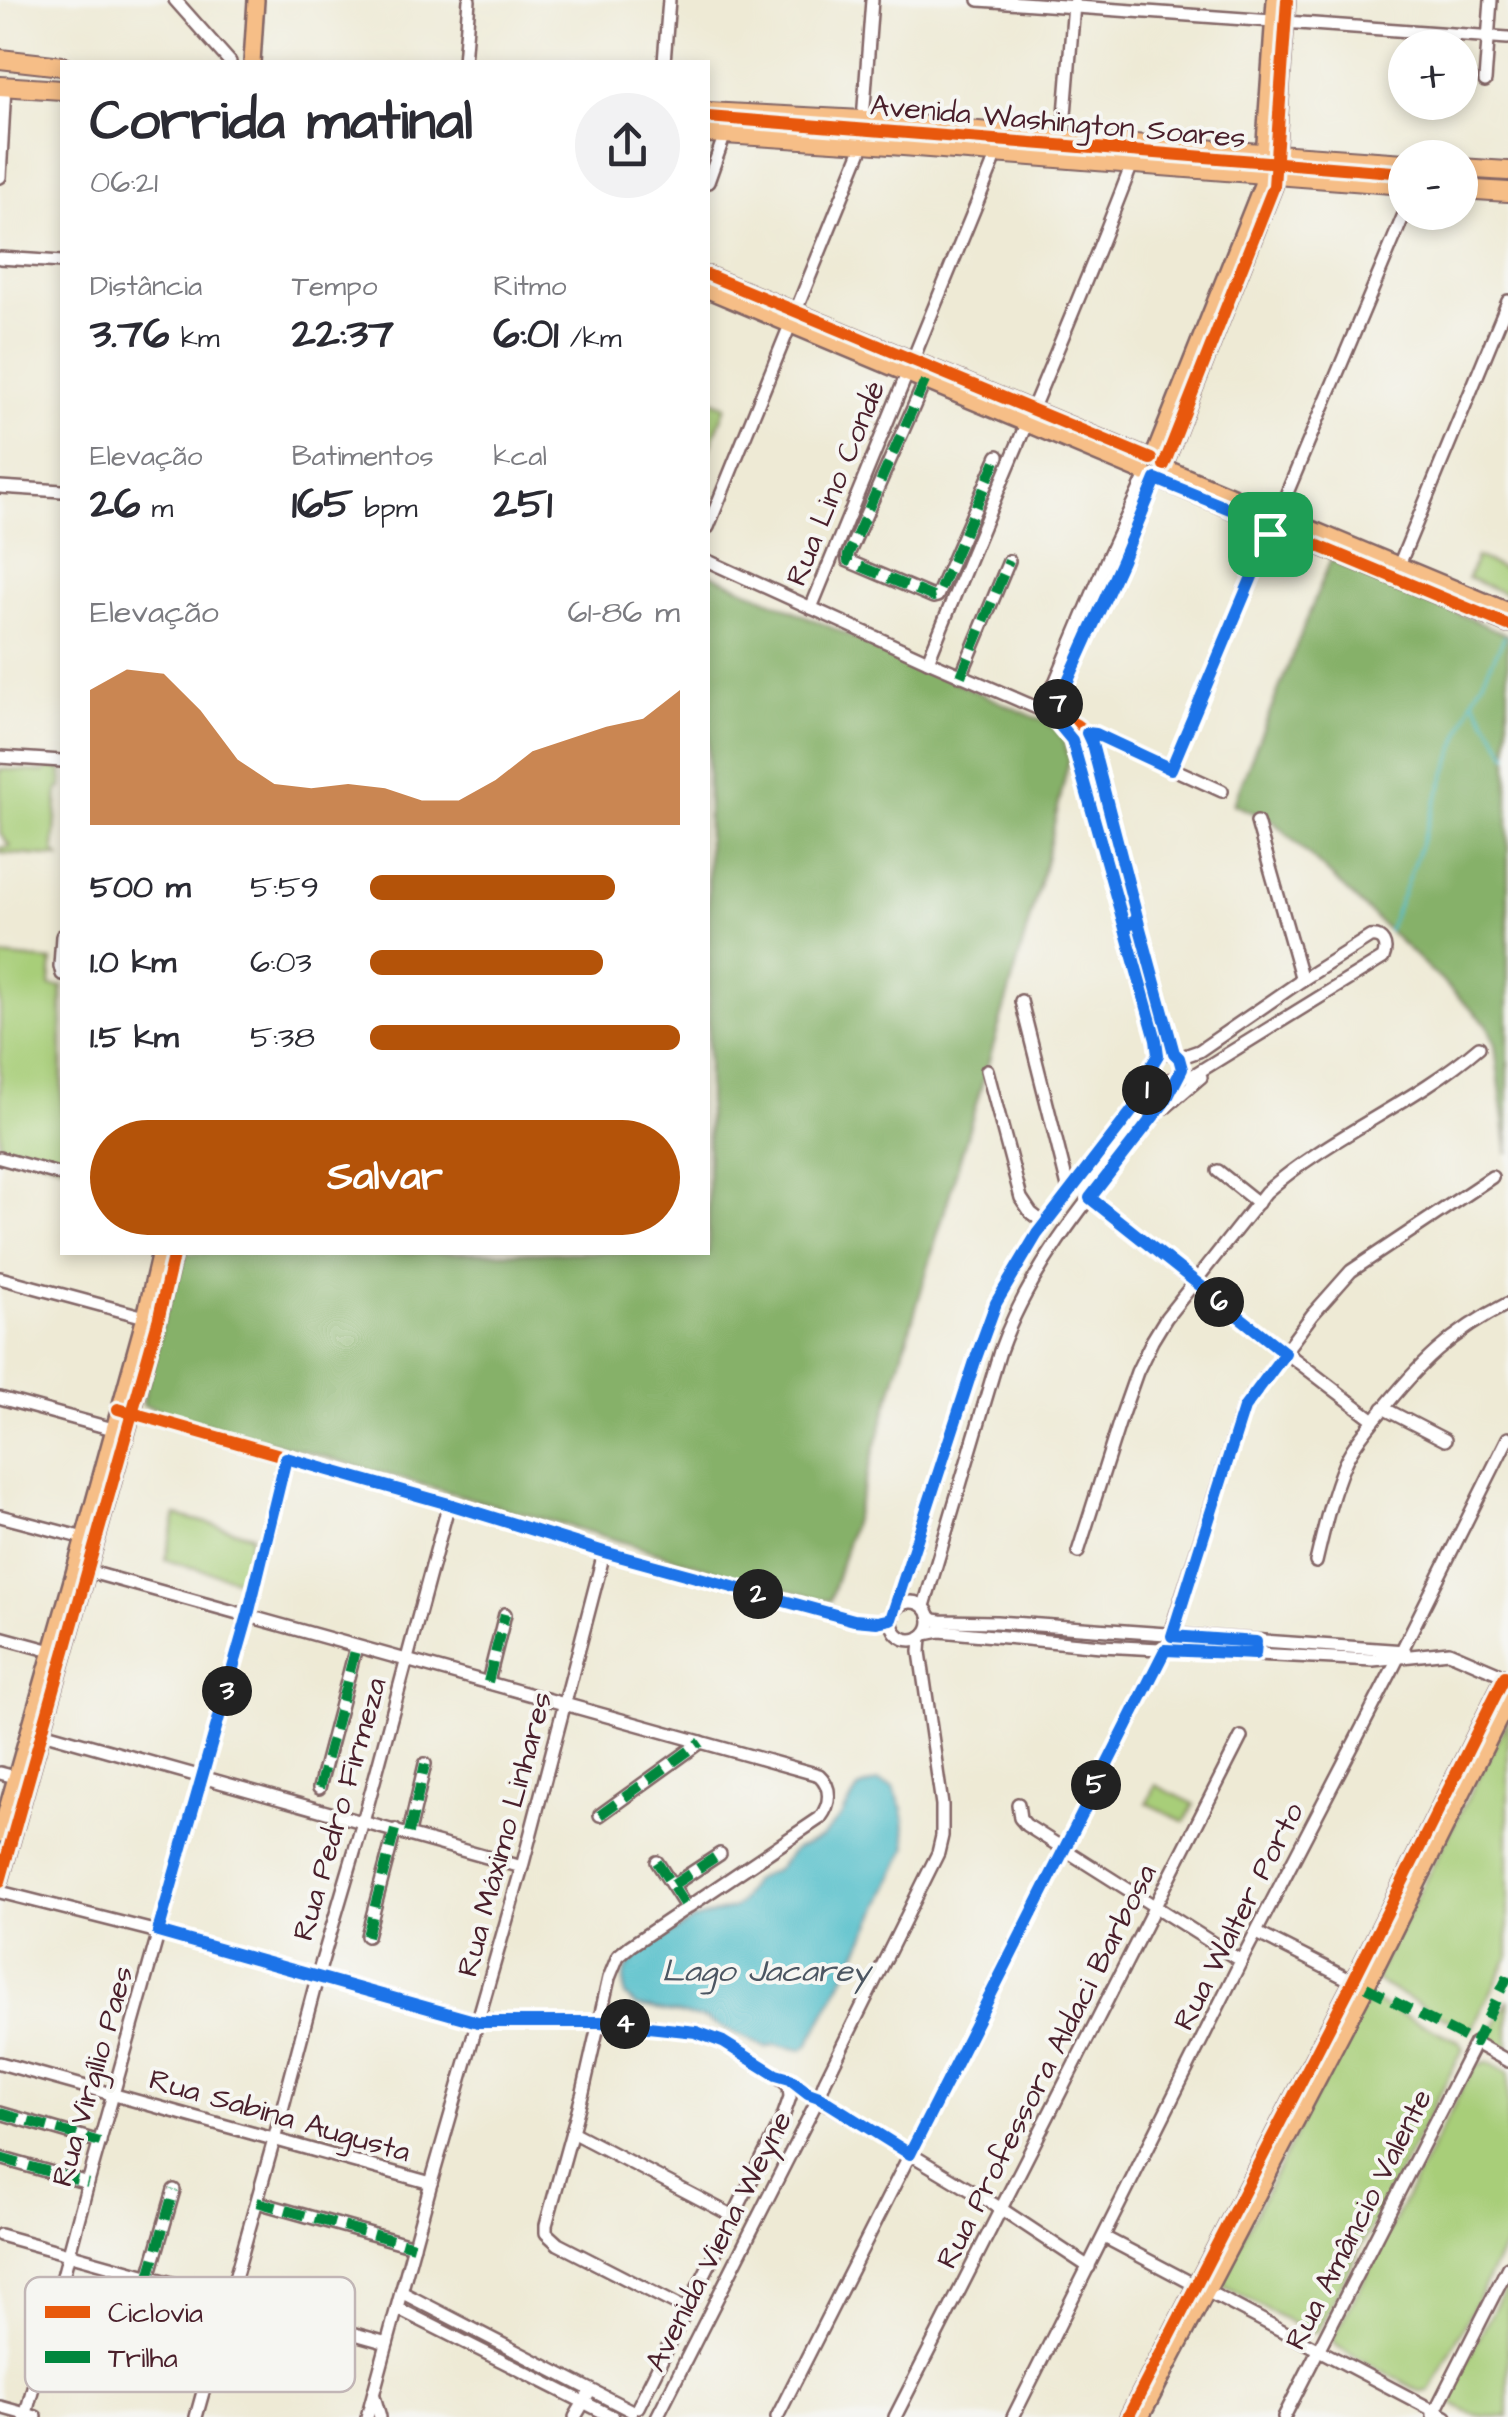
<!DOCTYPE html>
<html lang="pt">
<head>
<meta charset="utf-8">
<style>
  :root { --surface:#fff; --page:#f2f2f3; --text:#2b2b33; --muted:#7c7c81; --accent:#b45309 }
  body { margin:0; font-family:"Architects Daughter",sans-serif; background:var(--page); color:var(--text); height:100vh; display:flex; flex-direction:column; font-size:38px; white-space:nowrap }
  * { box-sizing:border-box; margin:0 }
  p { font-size:32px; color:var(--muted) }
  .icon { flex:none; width:55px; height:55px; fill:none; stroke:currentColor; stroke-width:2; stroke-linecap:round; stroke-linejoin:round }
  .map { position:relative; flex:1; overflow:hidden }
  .sheet { position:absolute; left:60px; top:60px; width:650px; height:1195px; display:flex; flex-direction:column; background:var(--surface); border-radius:0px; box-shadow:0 5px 15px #0003 }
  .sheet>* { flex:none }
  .buttons { position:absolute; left:1388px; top:30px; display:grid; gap:20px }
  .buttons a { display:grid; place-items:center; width:90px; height:90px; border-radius:50%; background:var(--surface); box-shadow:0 5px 15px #0003; font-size:50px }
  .pin { position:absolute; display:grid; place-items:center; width:85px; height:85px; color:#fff; margin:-42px; border-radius:20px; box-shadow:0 5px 15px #0006 }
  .km { position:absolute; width:50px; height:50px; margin:-25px; border-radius:50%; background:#222; color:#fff; font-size:28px; line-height:50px; text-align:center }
  .round { display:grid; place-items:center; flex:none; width:105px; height:105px; border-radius:52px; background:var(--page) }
  .head { display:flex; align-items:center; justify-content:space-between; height:170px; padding:0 30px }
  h1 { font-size:55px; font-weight:800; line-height:75px }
  .stats { display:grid; grid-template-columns:repeat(3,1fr); gap:15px; height:170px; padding:10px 30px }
  .stats div { display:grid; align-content:center }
  .stats b { font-size:42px; font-weight:800 }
  .stats small { font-size:28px; font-weight:400 }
  .stats p { font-size:28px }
  .chart { height:280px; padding:20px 30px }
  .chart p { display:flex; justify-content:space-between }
  .chart svg { width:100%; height:180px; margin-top:10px; fill:var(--accent); opacity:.7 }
  .action { display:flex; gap:20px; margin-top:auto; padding:20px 30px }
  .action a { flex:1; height:115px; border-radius:60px; background:var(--accent); color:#fff; font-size:40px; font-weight:800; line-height:115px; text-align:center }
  ul { padding:0 30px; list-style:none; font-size:32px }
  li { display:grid; grid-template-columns:160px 120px 1fr; align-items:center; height:75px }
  li i { height:25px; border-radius:12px; background:var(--accent) }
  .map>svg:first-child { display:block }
  .green { fill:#a8ce79; stroke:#797652; stroke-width:2.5 }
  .forest { fill:#86b169; stroke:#68684a; stroke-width:2.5 }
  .water { fill:#50bdc9; stroke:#4d6e7a; stroke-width:2.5 }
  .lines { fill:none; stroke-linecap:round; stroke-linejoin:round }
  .stream { stroke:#50bdc9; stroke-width:2.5 }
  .minor-casing { stroke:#836666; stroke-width:16 }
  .major-casing { stroke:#836666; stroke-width:20 }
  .highway-casing { stroke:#836666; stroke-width:22 }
  .minor { stroke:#fff; stroke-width:11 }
  .major { stroke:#f6be87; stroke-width:15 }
  .highway { stroke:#f6be87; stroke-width:18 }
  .quiet { stroke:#00873e; stroke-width:10; stroke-dasharray:20 10; stroke-linecap:butt }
  .cycleway-casing { stroke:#f6f6f2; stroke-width:19 }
  .cycleway { stroke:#e8590c; stroke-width:12 }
  .route-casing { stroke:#fff; stroke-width:20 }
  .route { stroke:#1a73e8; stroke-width:12 }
  .labels { text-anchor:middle; stroke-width:8; stroke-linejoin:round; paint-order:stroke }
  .street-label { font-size:30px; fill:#4a1f2b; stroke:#f6f6f2 }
  .water-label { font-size:32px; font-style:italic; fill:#4c5662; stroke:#f6f6f2 }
  .key { fill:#f6f6f2; stroke:#c2b6b6; stroke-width:2.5 }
  .key-label { font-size:28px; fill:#4a1f2b }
</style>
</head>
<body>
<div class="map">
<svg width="1508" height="2417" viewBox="0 0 1508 2417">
  <rect width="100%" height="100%" fill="#f6f6f2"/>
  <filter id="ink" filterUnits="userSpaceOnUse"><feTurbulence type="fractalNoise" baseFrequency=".01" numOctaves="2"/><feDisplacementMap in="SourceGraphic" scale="20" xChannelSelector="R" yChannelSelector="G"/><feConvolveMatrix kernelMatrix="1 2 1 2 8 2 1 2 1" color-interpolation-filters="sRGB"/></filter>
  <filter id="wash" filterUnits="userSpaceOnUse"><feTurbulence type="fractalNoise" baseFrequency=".0048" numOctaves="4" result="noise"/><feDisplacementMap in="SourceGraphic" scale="40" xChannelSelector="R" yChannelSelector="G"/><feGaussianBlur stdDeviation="2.25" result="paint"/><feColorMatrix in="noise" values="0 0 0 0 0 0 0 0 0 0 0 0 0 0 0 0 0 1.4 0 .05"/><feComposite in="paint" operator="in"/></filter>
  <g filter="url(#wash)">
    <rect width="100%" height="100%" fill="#eeead5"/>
    <!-- green -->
    <g class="green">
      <polygon points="708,398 726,406 708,452"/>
      <polygon points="1476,557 1508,571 1508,595 1468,578"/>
      <polygon points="51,768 62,769 62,786 58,790 54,851 59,857 0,853 0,848 10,846 0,833 0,769 43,772"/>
      <polygon points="0,956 52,961 50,986 62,987 62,1165 0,1148"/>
      <polygon points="176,1515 252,1535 240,1580 165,1560"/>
      <polygon points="1508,1720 1508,1958 1472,2029 1467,2030 1378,1982 1375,1977"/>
      <polygon points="1155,1785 1194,1804 1185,1822 1147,1803"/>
      <polygon points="1508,1999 1508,2053 1490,2044 1488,2039"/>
      <polygon points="1374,2002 1459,2041 1463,2049 1317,2332 1308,2332 1222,2285 1220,2281 1361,2008"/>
      <polygon points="1487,2062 1508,2072 1508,2240 1430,2391 1421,2392 1335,2345 1332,2341 1473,2068"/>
      <path d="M1508 2282V2417C1484 2417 1465 2417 1447 2398Z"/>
    </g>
    <!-- forest -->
    <g class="forest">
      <polygon points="1331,559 1508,635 1508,1154 1495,1045 1487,1024 1273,821 1233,804"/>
      <polygon points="708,573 1041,720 1054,728 1063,739 1069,760 1044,868 1017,965 830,1601 761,1584 593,1533 142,1405 180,1253 708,1252"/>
    </g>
    <!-- water -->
    <polygon class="water" points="878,1781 893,1787 903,1809 907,1847 866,1935 808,2046 802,2050 775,2045 766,2048 705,2019 636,2006 625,1996 624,1978 627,1968 638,1955 693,1920 734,1908 740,1903 752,1881 776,1869 795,1849 821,1838 842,1815 858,1789"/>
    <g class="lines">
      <!-- stream -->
      <g class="stream">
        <polyline points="1505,636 1473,699 1508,754"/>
        <polyline points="1388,930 1403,893 1473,699"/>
      </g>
    </g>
  </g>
  <g filter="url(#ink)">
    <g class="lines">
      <!-- minor casing -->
      <g class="minor-casing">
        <g id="minor">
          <polyline points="175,0 230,62"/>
          <polyline points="979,0 1508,38"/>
          <polyline points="464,62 469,0"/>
          <polyline points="664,62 669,0"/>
          <polyline points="1485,81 1491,0"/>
          <polyline points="863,120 872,0"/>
          <polyline points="1063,139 1074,4"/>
          <polyline points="0,177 5,86"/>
          <polyline points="708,182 725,134"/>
          <polyline points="0,258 62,262"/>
          <polyline points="925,381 848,555 848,561 933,597 937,596 998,456"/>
          <polyline points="0,487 62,491"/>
          <polyline points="708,527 864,143"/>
          <path d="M708 561 928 661 1081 727 1092 744 1174 1053C1189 1067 1178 1084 1160 1079L1153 1070 1154 1059 1163 1052 1174 1053"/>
          <polyline points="1397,570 1508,301"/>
          <polyline points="811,608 997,154"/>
          <path d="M928 661C994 495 1068 332 1132 164"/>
          <polyline points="961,676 1009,561"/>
          <polyline points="1043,711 1108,557 1146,475"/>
          <polyline points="1052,716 1069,734 1074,744 1156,1040 1158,1055"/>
          <polyline points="1052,716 1122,561 1156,479"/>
          <polyline points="1084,734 1096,734 1222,791"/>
          <polyline points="0,757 62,761"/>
          <polyline points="1171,769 1405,212"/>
          <polyline points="1257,822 1302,980"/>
          <polyline points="62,936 60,966 62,974"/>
          <polyline points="1021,1001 1069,1191"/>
          <polyline points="987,1070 1021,1198 1031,1213 1045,1224"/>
          <path d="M1179 1076H1192L1383 958C1388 946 1383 935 1370 937L1302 980 1199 1051 1179 1058"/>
          <polyline points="1166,1107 1201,1077"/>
          <polyline points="0,1158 62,1175"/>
          <polyline points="1218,1171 1258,1203"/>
          <polyline points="1090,1198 1195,1283 1374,1420"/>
          <polyline points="0,1278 145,1317"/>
          <polyline points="0,1398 113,1429"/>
          <polyline points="1383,1408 1445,1440"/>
          <polyline points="127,1411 449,1503 604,1553 853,1620 877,1622 891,1619"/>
          <polyline points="0,1516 84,1538"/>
          <path d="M1078 1552 1120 1420 1137 1372 1152 1341 1166 1318 1266 1192C1331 1135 1414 1103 1479 1047"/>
          <path d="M1316 1562C1324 1529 1331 1496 1344 1465 1352 1446 1367 1429 1379 1414 1418 1365 1451 1332 1507 1304"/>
          <path d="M87 1571 819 1775C832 1787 831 1804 820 1818L630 1946 618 1956 609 1978 583 2092 546 2225V2233L558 2244 685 2309"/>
          <circle cx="911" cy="1621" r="19"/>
          <path d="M924 1606 1000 1351C1034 1256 1105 1179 1167 1100L1176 1078"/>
          <polyline points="895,1609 976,1358 996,1303 1037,1235 1142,1098 1155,1075"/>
          <polyline points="929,1616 934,1620 941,1621 996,1622 1405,1651"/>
          <polyline points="925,1634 940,1631 1101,1646 1373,1660 1449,1652 1505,1676 1507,1674"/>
          <polyline points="0,1637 59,1653"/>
          <polyline points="488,1682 505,1614"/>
          <polyline points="42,1732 522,1867"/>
          <polyline points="0,1773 15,1777"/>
          <polyline points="319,1788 356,1647"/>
          <polyline points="1018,1804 1020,1818 1026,1825 1241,1961"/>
          <polyline points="600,1815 701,1742"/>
          <polyline points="409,1833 425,1764"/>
          <polyline points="657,1862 686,1907"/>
          <polyline points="673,1885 720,1854"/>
          <polyline points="0,1892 158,1932 478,2021 600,2022 696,2031 723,2042 776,2075 790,2079 809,2093 1000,2208 1089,2267"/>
          <polyline points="1257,1933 1356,1983"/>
          <polyline points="367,1936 395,1830"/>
          <polyline points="0,2063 431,2183"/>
          <polyline points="0,2113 100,2142"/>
          <polyline points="572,2132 733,2216"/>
          <polyline points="0,2158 88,2183"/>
          <polyline points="257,2202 414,2246"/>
          <polyline points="0,2235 387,2343"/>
          <polyline points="1104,2237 1446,2417"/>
          <polyline points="149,2277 174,2190"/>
          <polyline points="401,2292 632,2411"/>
          <polyline points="397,2308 613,2417"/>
          <polyline points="374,2396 380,2417"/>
          <polyline points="0,2407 36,2417"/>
          <polyline points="638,2407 783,2117 790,2097 789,2086 782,2080"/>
          <polyline points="1433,2415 1508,2267"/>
          <polyline points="25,2417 88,2183 248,1615 286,1458"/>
          <polyline points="196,2417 274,2140 317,1978 363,1822 449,1503"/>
          <polyline points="367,2417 431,2183 522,1867 604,1553"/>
          <polyline points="575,2417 588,2395"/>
          <polyline points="657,2417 819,2097 825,2081 938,1853 942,1836 942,1805 920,1652 921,1637"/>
          <polyline points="777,2417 1165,1650 1243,1408 1312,1315 1351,1271 1492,1177"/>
          <polyline points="895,2417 1241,1737"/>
          <polyline points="1013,2417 1241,1961 1392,1670 1508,1438"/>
          <polyline points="1284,2417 1475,2043 1508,2061"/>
        </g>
      </g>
      <!-- major casing -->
      <g class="major-casing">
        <g id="major">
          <polyline points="252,62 256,0"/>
          <polyline points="708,275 1151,459"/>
          <polyline points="708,290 1144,473"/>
          <polyline points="1153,458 1262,185 1275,0"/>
          <polyline points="1164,465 1274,186 1287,0"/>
          <polyline points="1165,468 1508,611"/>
          <polyline points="1158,479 1508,625"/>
          <polyline points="0,1834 84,1538 145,1317 160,1252"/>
          <polyline points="0,1881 158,1321 174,1252"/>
          <polyline points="1128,2417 1353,1981 1505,1676 1508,1678"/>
          <polyline points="1141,2417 1366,1987 1508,1701"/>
        </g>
      </g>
      <!-- highway casing -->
      <g class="highway-casing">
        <g id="highway">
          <polyline points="0,59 62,66"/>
          <polyline points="0,86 62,90"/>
          <polyline points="708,112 863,120 1063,139 1405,163"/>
          <polyline points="708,133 864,143 1405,185"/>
          <polyline points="1460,168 1508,171"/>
          <polyline points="1460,189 1508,192"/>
        </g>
      </g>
      <!-- minor -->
      <use href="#minor" class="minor"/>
      <!-- major -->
      <use href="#major" class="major"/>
      <!-- highway -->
      <use href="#highway" class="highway"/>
      <!-- quiet -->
      <g class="quiet">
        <polyline points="925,381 848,555 848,561 933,597 937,596 998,456"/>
        <polyline points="961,676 1009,561"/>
        <polyline points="488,1682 505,1614"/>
        <polyline points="319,1788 356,1647"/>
        <polyline points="600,1815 701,1742"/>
        <polyline points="409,1833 425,1764"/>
        <polyline points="657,1862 686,1907"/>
        <polyline points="673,1885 720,1854"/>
        <polyline points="367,1936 395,1830"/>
        <polyline points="1366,1987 1475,2043 1508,1976"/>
        <polyline points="0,2113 100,2142"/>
        <polyline points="0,2158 88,2183"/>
        <polyline points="257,2202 414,2246"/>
        <polyline points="149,2277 174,2190"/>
      </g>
      <!-- cycleway casing -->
      <g class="cycleway-casing">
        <g id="cycleway">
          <polyline points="708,117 1405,173"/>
          <polyline points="708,275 1151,459"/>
          <polyline points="1164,465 1274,186 1287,0"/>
          <polyline points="1158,479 1508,625"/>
          <path d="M1052 716C1072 721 1083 725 1092 744L1174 1053"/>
          <polyline points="1052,716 1122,561 1156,479"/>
          <polyline points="118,1409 449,1503 604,1553 853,1620"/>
          <polyline points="0,1881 158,1321 174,1252"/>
          <polyline points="1128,2417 1353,1981 1505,1676"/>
        </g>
      </g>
      <!-- cycleway -->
      <use href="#cycleway" class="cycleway"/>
    </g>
  </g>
  <g class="lines" filter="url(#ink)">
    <!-- route casing -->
    <g class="route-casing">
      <polyline id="route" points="1270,534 1171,769 1096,734 1087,733 1092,744 1138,921 1124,925 1156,1040 1158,1055 1152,1065 1155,1075 1142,1098 1037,1234 996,1303 976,1358 891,1619 877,1622 854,1620 604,1552 449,1504 286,1458 248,1615 158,1932 478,2022 600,2022 696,2032 723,2042 776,2075 790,2079 808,2093 819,2097 910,2154 1165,1650 1255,1654 1256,1642 1172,1636 1244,1408 1285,1353 1090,1198 1166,1100 1182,1069 1179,1058 1174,1053 1138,921 1124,925 1072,740 1052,716 1122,561 1156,479 1274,527 1270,534"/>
    </g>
    <!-- route -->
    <use href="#route" class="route"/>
  </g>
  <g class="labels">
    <!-- street labels -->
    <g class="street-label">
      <text transform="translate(1058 121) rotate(5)" y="10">Avenida Washington Soares</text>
      <text transform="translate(835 483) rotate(-68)" y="10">Rua Lino Condé</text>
      <text transform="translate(339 1809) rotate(-74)" y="10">Rua Pedro Firmeza</text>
      <text transform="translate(504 1834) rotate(-75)" y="10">Rua Máximo Linhares</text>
      <text transform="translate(1238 1916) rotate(-63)" y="10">Rua Walter Porto</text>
      <text transform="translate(1046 2066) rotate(-63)" y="10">Rua Professora Aldaci Barbosa</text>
      <text transform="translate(92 2076) rotate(-74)" y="10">Rua Virgílio Paes</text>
      <text transform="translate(280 2115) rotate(16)" y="10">Rua Sabina Augusta</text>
      <text transform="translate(1358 2219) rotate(-63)" y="10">Rua Amâncio Valente</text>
      <text transform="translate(718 2241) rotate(-63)" y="10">Avenida Viena Weyne</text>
    </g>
    <!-- water labels -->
    <g class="water-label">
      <text x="766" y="1981">Lago Jacarey</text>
    </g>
  </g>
  <!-- legend -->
  <rect x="25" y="2277" width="330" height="115" rx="15" class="key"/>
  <rect x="45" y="2306" width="45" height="12" fill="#e8590c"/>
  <rect x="45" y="2351" width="45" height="12" fill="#00873e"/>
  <g class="key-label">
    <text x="108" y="2322">Ciclovia</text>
    <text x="108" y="2367">Trilha</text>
  </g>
</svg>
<div class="buttons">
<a>+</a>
<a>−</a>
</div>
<div class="pin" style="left:1270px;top:534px;background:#1e9e55"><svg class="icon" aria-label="arrive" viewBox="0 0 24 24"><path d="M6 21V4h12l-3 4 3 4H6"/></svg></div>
<b class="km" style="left:1147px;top:1090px">1</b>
<b class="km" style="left:758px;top:1594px">2</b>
<b class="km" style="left:227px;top:1691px">3</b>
<b class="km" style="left:625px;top:2024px">4</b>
<b class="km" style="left:1096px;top:1785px">5</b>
<b class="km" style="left:1219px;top:1302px">6</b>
<b class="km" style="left:1058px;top:704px">7</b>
<section class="sheet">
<div class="head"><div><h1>Corrida matinal</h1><p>06:21</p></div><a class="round"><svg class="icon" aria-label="share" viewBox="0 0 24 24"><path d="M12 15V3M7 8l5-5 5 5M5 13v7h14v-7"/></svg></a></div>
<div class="stats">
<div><p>Distância</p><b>3.76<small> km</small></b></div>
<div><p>Tempo</p><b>22:37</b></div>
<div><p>Ritmo</p><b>6:01<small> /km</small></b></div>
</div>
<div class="stats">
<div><p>Elevação</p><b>26<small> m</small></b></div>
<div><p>Batimentos</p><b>165<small> bpm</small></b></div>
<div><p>kcal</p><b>251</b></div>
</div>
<div class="chart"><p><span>Elevação</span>61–86 m</p>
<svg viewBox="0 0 160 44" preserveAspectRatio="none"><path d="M0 44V11L10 6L20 7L30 16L40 28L50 34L60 35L70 34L80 35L90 38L100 38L110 33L120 26L130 23L140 20L150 18L160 11V44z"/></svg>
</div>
<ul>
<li><b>500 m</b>5:59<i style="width:79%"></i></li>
<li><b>1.0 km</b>6:03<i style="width:75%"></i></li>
<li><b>1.5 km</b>5:38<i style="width:100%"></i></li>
</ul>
<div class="action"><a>Salvar</a></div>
</section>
</div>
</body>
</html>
